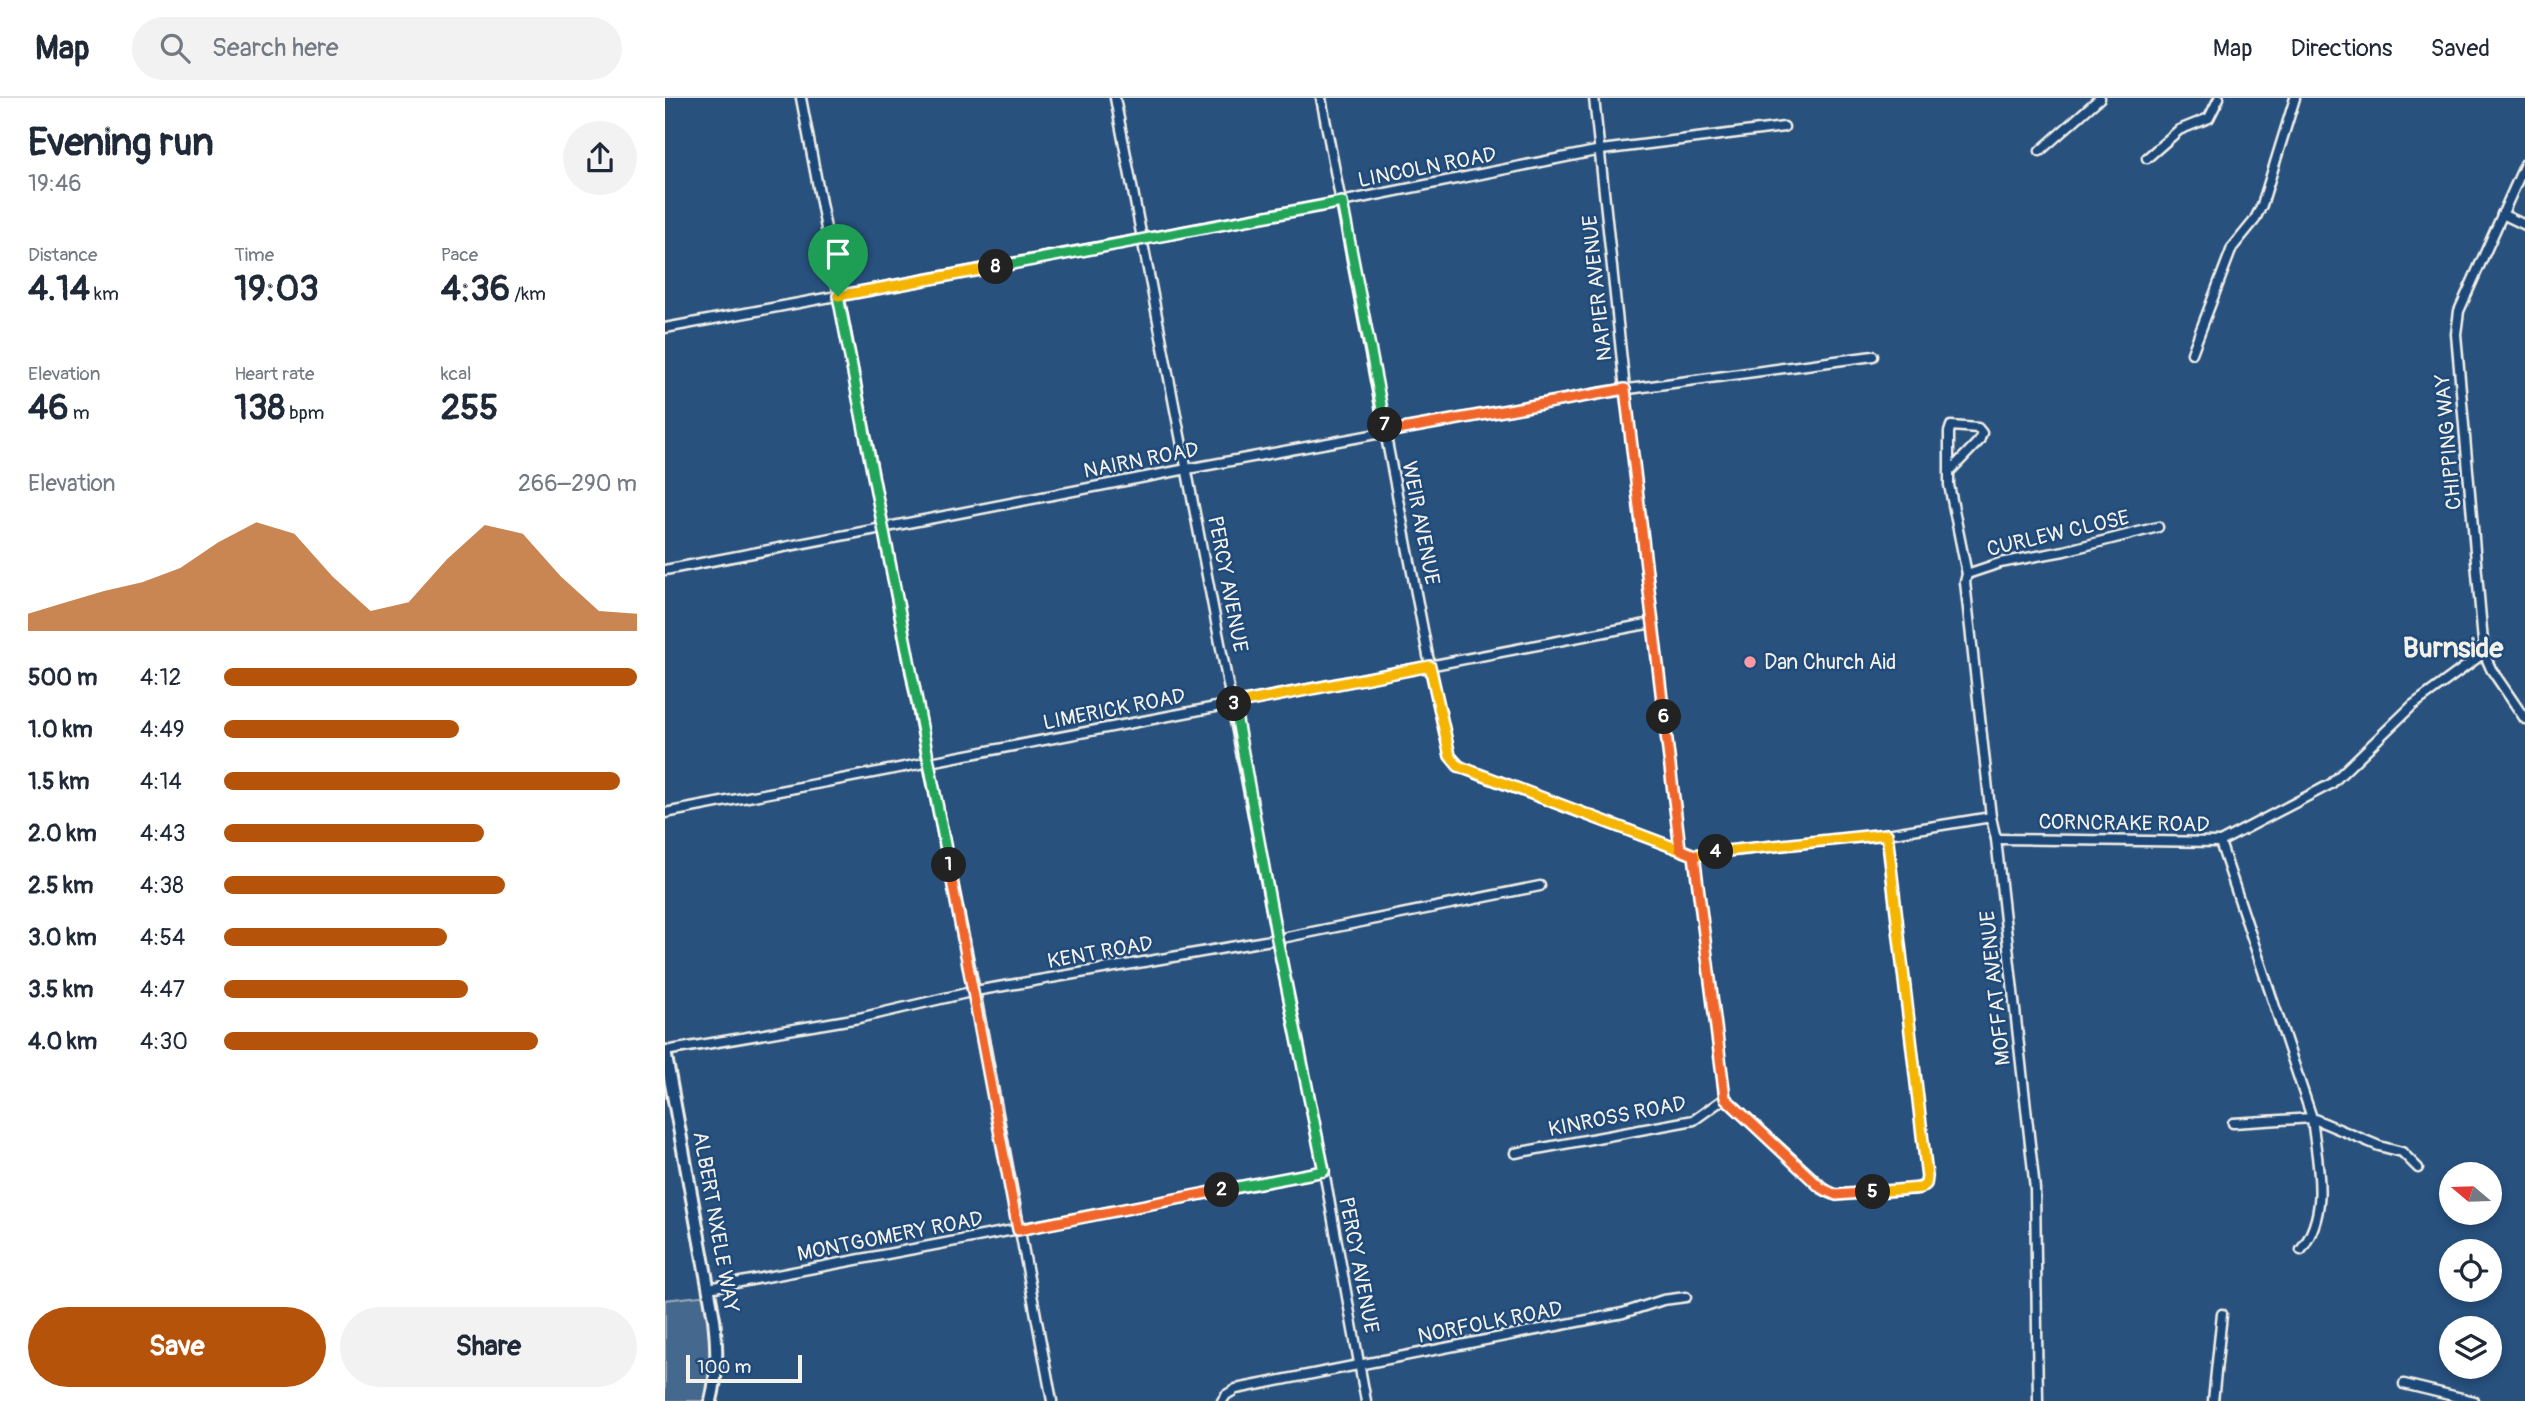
<!DOCTYPE html>
<html lang="en">
<head>
<meta charset="utf-8">
<style>
  :root { --surface:#fff; --page:#f2f2f3; --text:#1f2937; --muted:#747a83; --line:#e0e1e3; --accent:#b45309 }
  body { margin:0; font-family:Pangolin,sans-serif; background:var(--page); color:var(--text); height:100vh; display:flex; flex-direction:column; font-size:26px; white-space:nowrap }
  * { box-sizing:border-box; margin:0 }
  p { font-size:23px; color:var(--muted) }
  .icon { flex:none; width:38px; height:38px; fill:none; stroke:currentColor; stroke-width:2; stroke-linecap:round; stroke-linejoin:round }
  .map { position:relative; flex:1; overflow:hidden }
  .drawer { display:flex; flex-direction:column; background:var(--surface); width:665px }
  .drawer>* { flex:none }
  .needle { width:46px; rotate:289deg }
  .tools { position:absolute; left:1774px; top:1064px; display:grid; gap:14px }
  .tools a { display:grid; place-items:center; width:63px; height:63px; border-radius:50%; background:var(--surface); box-shadow:0 4px 10px #0003; font-size:35px }
  .scale { position:absolute; left:21px; bottom:18px; width:116px; box-sizing:border-box; padding-left:7px; border:4px solid #f4f1e8; border-top:0; font-size:19px; line-height:24px; white-space:nowrap; color:#f4f1e8; -webkit-text-stroke:5px #1f4a7a; paint-order:stroke }
  .pin { position:absolute; display:grid; place-items:center; width:60px; height:60px; color:#fff; margin:-72px -30px; border-radius:50% 50% 50% 0; rotate:-45deg; box-shadow:0 0 7px #0007 }
  .pin .icon { rotate:45deg }
  .km { position:absolute; width:35px; height:35px; margin:-18px; border-radius:50%; background:#222; color:#fff; font-size:19px; line-height:35px; text-align:center }
  .round { display:grid; place-items:center; flex:none; width:74px; height:74px; border-radius:37px; background:var(--page) }
  .overview { display:flex; align-items:center; justify-content:space-between; height:119px; padding:0 28px }
  h1 { font-size:38px; font-weight:800; line-height:52px }
  .figures { display:grid; grid-template-columns:repeat(3,1fr); gap:10px; height:119px; padding:7px 28px }
  .figures div { display:grid; align-content:center }
  .figures b { font-size:35px; font-weight:800 }
  .figures small { font-size:19px; font-weight:400 }
  .figures p { font-size:19px }
  .chart { height:196px; padding:14px 28px }
  .chart p { display:flex; justify-content:space-between }
  .chart svg { width:100%; height:126px; margin-top:7px; fill:var(--accent); opacity:.7 }
  .cta { display:flex; gap:14px; margin-top:auto; padding:14px 28px }
  .cta a { flex:1; height:80px; border-radius:42px; background:var(--accent); color:#fff; font-size:28px; font-weight:800; line-height:80px; text-align:center }
  .cta a+a { background:var(--page); color:var(--text) }
  ul { padding:0 28px; list-style:none; font-size:23px }
  li { display:grid; grid-template-columns:112px 84px 1fr; align-items:center; height:52px }
  li i { height:18px; border-radius:9px; background:var(--accent) }
  header { display:flex; align-items:center; gap:42px; box-sizing:border-box; height:98px; padding:0 35px; background:var(--surface); border-bottom:2px solid var(--line) }
  header strong { font-size:33px }
  nav { display:flex; gap:38px; margin-inline-start:auto; font-size:24px }
  .search { width:490px; height:63px; background:var(--page); display:flex; align-items:center; gap:18px; box-sizing:border-box; padding:0 24px; border-radius:38px; color:var(--muted); font-size:26px }
  main { display:flex; flex:1; min-height:0 }
  .map>svg:first-child { display:block }
  .green { fill:#45688e; stroke:#9cacbb; stroke-width:2 }
  .lines { fill:none; stroke-linecap:round; stroke-linejoin:round }
  .minor-casing { stroke:#f4f1e8; stroke-width:13 }
  .secondary-casing { stroke:#f4f1e8; stroke-width:16 }
  .minor { stroke:#1f4a7a; stroke-width:8 }
  .secondary { stroke:#1f4a7a; stroke-width:10 }
  .split-1-casing { stroke:#fff; stroke-width:14 }
  .split-2-casing { stroke:#fff; stroke-width:14 }
  .split-3-casing { stroke:#fff; stroke-width:14 }
  .split-4-casing { stroke:#fff; stroke-width:14 }
  .split-5-casing { stroke:#fff; stroke-width:14 }
  .split-6-casing { stroke:#fff; stroke-width:14 }
  .split-7-casing { stroke:#fff; stroke-width:14 }
  .split-8-casing { stroke:#fff; stroke-width:14 }
  .split-9-casing { stroke:#fff; stroke-width:14 }
  .split-1 { stroke:#22a559; stroke-width:9 }
  .split-2 { stroke:#f0652b; stroke-width:9 }
  .split-3 { stroke:#22a559; stroke-width:9 }
  .split-4 { stroke:#f5b400; stroke-width:9 }
  .split-5 { stroke:#f5b400; stroke-width:9 }
  .split-6 { stroke:#f0652b; stroke-width:9 }
  .split-7 { stroke:#f0652b; stroke-width:9 }
  .split-8 { stroke:#22a559; stroke-width:9 }
  .split-9 { stroke:#f5b400; stroke-width:9 }
  .poi-dot { fill:#ff9aa2; stroke:#1f4a7a; stroke-width:2.5 }
  .labels { text-anchor:middle; stroke-width:5; stroke-linejoin:round; paint-order:stroke }
  .street-label { font-size:21px; fill:#f4f1e8; stroke:#1f4a7a }
  .poi-label { font-size:21px; fill:#f4f1e8; stroke:#1f4a7a; text-anchor:start }
  .district-label { font-size:28px; font-weight:bold; fill:#f4f1e8; stroke:#1f4a7a }
</style>
</head>
<body>
<header>
<strong>Map</strong>
<div class="search"><svg class="icon" aria-label="search" viewBox="0 0 24 24"><circle cx="10" cy="10" r="6"/><path d="M15 15l6 6"/></svg>Search here</div>
<nav><a>Map</a><a>Directions</a><a>Saved</a></nav>
</header>
<main>
<section class="drawer">
<div class="overview"><div><h1>Evening run</h1><p>19:46</p></div><a class="round"><svg class="icon" aria-label="share" viewBox="0 0 24 24"><path d="M12 15V3M7 8l5-5 5 5M5 13v7h14v-7"/></svg></a></div>
<div class="figures">
<div><p>Distance</p><b>4.14<small> km</small></b></div>
<div><p>Time</p><b>19:03</b></div>
<div><p>Pace</p><b>4:36<small> /km</small></b></div>
</div>
<div class="figures">
<div><p>Elevation</p><b>46<small> m</small></b></div>
<div><p>Heart rate</p><b>138<small> bpm</small></b></div>
<div><p>kcal</p><b>255</b></div>
</div>
<div class="chart"><p><span>Elevation</span>266–290 m</p>
<svg viewBox="0 0 160 44" preserveAspectRatio="none"><path d="M0 44V38L10 34L20 30L30 27L40 22L50 13L60 6L70 10L80 25L90 37L100 34L110 19L120 7L130 10L140 25L150 37L160 38V44z"/></svg>
</div>
<ul>
<li><b>500 m</b>4:12<i style="width:100%"></i></li>
<li><b>1.0 km</b>4:49<i style="width:57%"></i></li>
<li><b>1.5 km</b>4:14<i style="width:96%"></i></li>
<li><b>2.0 km</b>4:43<i style="width:63%"></i></li>
<li><b>2.5 km</b>4:38<i style="width:68%"></i></li>
<li><b>3.0 km</b>4:54<i style="width:54%"></i></li>
<li><b>3.5 km</b>4:47<i style="width:59%"></i></li>
<li><b>4.0 km</b>4:30<i style="width:76%"></i></li>
</ul>
<div class="cta"><a>Save</a><a>Share</a></div>
</section>
<div class="map">
<svg width="1860" height="1303" viewBox="0 0 1860 1303">
  <rect width="100%" height="100%" fill="#28517e"/>
  <filter id="ink" filterUnits="userSpaceOnUse"><feTurbulence type="fractalNoise" baseFrequency=".0143" numOctaves="2"/><feDisplacementMap in="SourceGraphic" scale="14" xChannelSelector="R" yChannelSelector="G"/><feConvolveMatrix kernelMatrix="1 2 1 2 8 2 1 2 1" color-interpolation-filters="sRGB"/></filter>
  <g filter="url(#ink)">
    <!-- green -->
    <polygon class="green" points="43,1197 50,1252 43,1303 0,1303 0,1202"/>
    <g class="lines">
      <!-- minor casing -->
      <g class="minor-casing">
        <g id="minor">
          <polyline points="136,0 263,664 310,893 387,1303"/>
          <polyline points="450,0 612,841 659,1073 701,1303"/>
          <polyline points="656,0 765,568 785,658 797,670 1029,757 1222,736 1326,719"/>
          <polyline points="929,0 960,291 1015,751"/>
          <polyline points="1375,53 1435,0"/>
          <polyline points="1482,60 1514,32 1544,20 1554,0"/>
          <polyline points="1860,66 1794,213 1791,236 1819,555 1826,571 1860,621"/>
          <polyline points="1837,116 1860,127"/>
          <polyline points="0,230 676,104 936,52 1119,29"/>
          <polyline points="1527,255 1567,150 1589,123 1597,107 1630,0"/>
          <polyline points="1284,374 1314,343 1317,335 1313,330 1286,328 1284,334 1284,387 1302,476 1300,484 1326,719 1331,741 1370,1091 1373,1303"/>
          <polyline points="0,472 522,371 934,295 1208,258"/>
          <polyline points="1302,476 1335,465 1399,453 1493,429"/>
          <polyline points="0,715 987,525"/>
          <polyline points="1331,741 1555,744 1666,686 1748,607 1819,555"/>
          <polyline points="1555,744 1647,1020 1714,1048 1737,1054 1753,1070"/>
          <polyline points="0,953 194,920 310,893 612,841 875,788"/>
          <polyline points="1060,1000 1163,1094 1171,1097 1251,1091 1261,1086 1262,1078 1222,736"/>
          <path d="M1568 1025 1647 1020C1652 1066 1666 1112 1636 1152"/>
          <polyline points="850,1055 1029,1022 1060,1000 1029,757"/>
          <polyline points="44,1190 659,1073"/>
          <polyline points="1739,1286 1809,1303"/>
          <polyline points="557,1303 561,1297 571,1291 958,1215 998,1202 1021,1199"/>
          <polyline points="1548,1303 1557,1216"/>
        </g>
      </g>
      <!-- secondary casing -->
      <g class="secondary-casing">
        <path id="secondary" d="M0 953 49 1221C52 1249 53 1275 46 1303"/>
      </g>
      <!-- minor -->
      <use href="#minor" class="minor"/>
      <!-- secondary -->
      <use href="#secondary" class="secondary"/>
    </g>
  </g>
  <g class="lines" filter="url(#ink)">
    <!-- split-1 casing -->
    <g class="split-1-casing">
      <polyline id="split-1" points="173,198 284,767"/>
    </g>
    <!-- split-2 casing -->
    <g class="split-2-casing">
      <polyline id="split-2" points="284,767 353,1132 557,1092"/>
    </g>
    <!-- split-3 casing -->
    <g class="split-3-casing">
      <polyline id="split-3" points="557,1092 659,1073 612,841 569,606"/>
    </g>
    <!-- split-4 casing -->
    <g class="split-4-casing">
      <polyline id="split-4" points="569,606 765,568 785,658 793,668 1029,757 1051,754"/>
    </g>
    <!-- split-5 casing -->
    <g class="split-5-casing">
      <polyline id="split-5" points="1051,754 1222,736 1262,1079 1261,1086 1256,1090 1208,1094"/>
    </g>
    <!-- split-6 casing -->
    <g class="split-6-casing">
      <polyline id="split-6" points="999,619 1015,751 1029,757 1060,1000 1156,1090 1171,1097 1208,1094"/>
    </g>
    <!-- split-7 casing -->
    <g class="split-7-casing">
      <polyline id="split-7" points="720,327 721,334 960,291 999,619"/>
    </g>
    <!-- split-8 casing -->
    <g class="split-8-casing">
      <polyline id="split-8" points="331,169 677,104 720,327"/>
    </g>
    <!-- split-9 casing -->
    <g class="split-9-casing">
      <polyline id="split-9" points="173,198 331,169"/>
    </g>
    <!-- split-1 -->
    <use href="#split-1" class="split-1"/>
    <!-- split-2 -->
    <use href="#split-2" class="split-2"/>
    <!-- split-3 -->
    <use href="#split-3" class="split-3"/>
    <!-- split-4 -->
    <use href="#split-4" class="split-4"/>
    <!-- split-5 -->
    <use href="#split-5" class="split-5"/>
    <!-- split-6 -->
    <use href="#split-6" class="split-6"/>
    <!-- split-7 -->
    <use href="#split-7" class="split-7"/>
    <!-- split-8 -->
    <use href="#split-8" class="split-8"/>
    <!-- split-9 -->
    <use href="#split-9" class="split-9"/>
  </g>
  <!-- markers -->
  <circle class="poi-dot" cx="1085" cy="564" r="7"/>
  <g class="labels">
    <!-- street labels -->
    <g class="street-label">
      <text transform="translate(762 69) rotate(-11)" y="7">LINCOLN ROAD</text>
      <text transform="translate(932 190) rotate(-96)" y="7">NAPIER AVENUE</text>
      <text transform="translate(1783 344) rotate(-95)" y="7">CHIPPING WAY</text>
      <text transform="translate(476 362) rotate(-11)" y="7">NAIRN ROAD</text>
      <text transform="translate(756 425) rotate(79)" y="7">WEIR AVENUE</text>
      <text transform="translate(1393 435) rotate(-13)" y="7">CURLEW CLOSE</text>
      <text transform="translate(563 486) rotate(79)" y="7">PERCY AVENUE</text>
      <text transform="translate(449 611) rotate(-11)" y="7">LIMERICK ROAD</text>
      <text transform="translate(1459 725) rotate(1)" y="7">CORNCRAKE ROAD</text>
      <text transform="translate(435 854) rotate(-10)" y="7">KENT ROAD</text>
      <text transform="translate(1330 890) rotate(-96)" y="7">MOFFAT AVENUE</text>
      <text transform="translate(952 1018) rotate(-11)" y="7">KINROSS ROAD</text>
      <text transform="translate(51 1124) rotate(80)" y="7">ALBERT NXELE WAY</text>
      <text transform="translate(225 1138) rotate(-11)" y="7">MONTGOMERY ROAD</text>
      <text transform="translate(694 1167) rotate(79)" y="7">PERCY AVENUE</text>
      <text transform="translate(825 1224) rotate(-11)" y="7">NORFOLK ROAD</text>
    </g>
    <!-- poi labels -->
    <g class="poi-label">
      <text x="1099" y="571">Dan Church Aid</text>
    </g>
    <!-- district labels -->
    <g class="district-label">
      <text x="1788" y="559">Burnside</text>
    </g>
  </g>
</svg>
<div class="tools">
<a><svg class="needle" viewBox="-14 -14 28 28"><path d="M0-13l5 13h-10z" fill="#e53935"/><path d="M0 13l5-13h-10z" fill="#747a83"/></svg></a>
<a><svg class="icon" aria-label="locate" viewBox="0 0 24 24"><circle cx="12" cy="12" r="6"/><path d="M12 2v4M12 18v4M2 12h4M18 12h4"/></svg></a>
<a><svg class="icon" aria-label="layers" viewBox="0 0 24 24"><path d="M12 4l9 5-9 5-9-5zM3 14l9 5 9-5"/></svg></a>
</div>
<div class="scale">100 m</div>
<div class="pin" style="left:173px;top:198px;background:#1e9e55"><svg class="icon" aria-label="arrive" viewBox="0 0 24 24"><path d="M6 21V4h12l-3 4 3 4H6"/></svg></div>
<b class="km" style="left:284px;top:767px">1</b>
<b class="km" style="left:557px;top:1092px">2</b>
<b class="km" style="left:569px;top:606px">3</b>
<b class="km" style="left:1051px;top:754px">4</b>
<b class="km" style="left:1208px;top:1094px">5</b>
<b class="km" style="left:999px;top:619px">6</b>
<b class="km" style="left:720px;top:327px">7</b>
<b class="km" style="left:331px;top:169px">8</b>
</div>
</main>
</body>
</html>
